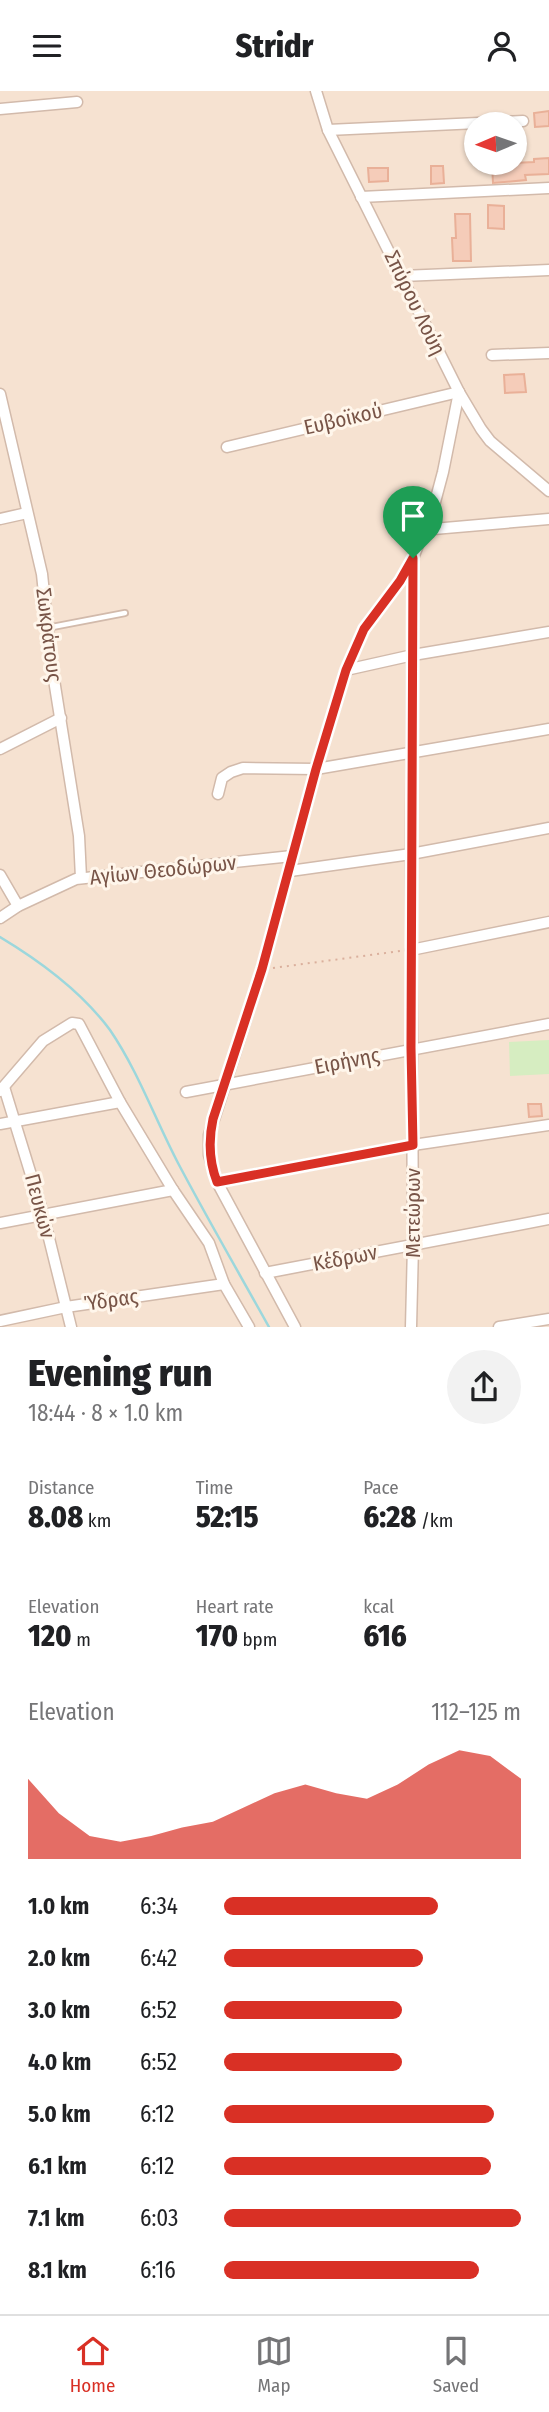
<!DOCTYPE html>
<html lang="en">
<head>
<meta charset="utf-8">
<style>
  :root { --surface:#fff; --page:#f2f2f2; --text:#202124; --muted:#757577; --line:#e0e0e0; --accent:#d93025 }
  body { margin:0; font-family:"Fira Sans Condensed",sans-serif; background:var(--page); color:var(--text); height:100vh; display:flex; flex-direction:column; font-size:26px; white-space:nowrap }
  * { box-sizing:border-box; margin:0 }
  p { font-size:23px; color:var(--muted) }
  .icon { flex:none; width:38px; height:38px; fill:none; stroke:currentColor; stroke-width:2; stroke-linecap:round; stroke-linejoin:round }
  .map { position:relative; height:1236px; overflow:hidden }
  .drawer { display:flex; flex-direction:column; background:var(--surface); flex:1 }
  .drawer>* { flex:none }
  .needle { width:46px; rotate:268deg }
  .tools { position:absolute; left:464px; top:21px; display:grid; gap:14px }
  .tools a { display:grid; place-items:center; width:63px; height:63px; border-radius:50%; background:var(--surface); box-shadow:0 2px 5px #0004; font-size:35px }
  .pin { position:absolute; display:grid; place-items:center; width:60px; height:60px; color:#fff; margin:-72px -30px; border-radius:50% 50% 50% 0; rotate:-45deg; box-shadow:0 0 7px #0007 }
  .pin .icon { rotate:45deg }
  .round { display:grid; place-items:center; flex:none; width:74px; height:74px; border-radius:37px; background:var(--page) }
  .headline { display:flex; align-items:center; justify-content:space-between; height:119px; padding:0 28px }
  h1 { font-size:38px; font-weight:800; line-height:52px }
  .metrics { display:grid; grid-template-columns:repeat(3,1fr); gap:10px; height:119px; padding:7px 28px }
  .metrics div { display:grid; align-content:center }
  .metrics b { font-size:30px; font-weight:800 }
  .metrics small { font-size:19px; font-weight:400 }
  .metrics p { font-size:19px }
  .chart { height:196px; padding:14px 28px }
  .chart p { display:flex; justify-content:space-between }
  .chart svg { width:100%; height:126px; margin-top:7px; fill:var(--accent); opacity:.7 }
  ul { padding:0 28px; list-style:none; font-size:23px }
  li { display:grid; grid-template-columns:112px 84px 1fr; align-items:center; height:52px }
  li i { height:18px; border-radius:9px; background:var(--accent) }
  header { display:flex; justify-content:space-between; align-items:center; height:91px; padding:0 28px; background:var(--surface); font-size:32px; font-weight:800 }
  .menu { display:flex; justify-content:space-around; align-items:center; height:98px; border-top:2px solid var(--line); background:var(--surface); font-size:19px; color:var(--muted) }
  .menu a { display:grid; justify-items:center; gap:4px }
  .menu .on { color:var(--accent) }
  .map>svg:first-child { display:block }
  .residential { fill:#f6e2d1; fill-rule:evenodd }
  .green { fill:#d6edc1 }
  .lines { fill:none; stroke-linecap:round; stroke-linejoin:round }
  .stream { stroke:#9cd7dc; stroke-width:2.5 }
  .building { fill:#f5ccb9; stroke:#e9b098; stroke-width:2 }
  .lane-casing { stroke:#d2baab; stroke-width:8 }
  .street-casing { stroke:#d2baab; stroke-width:13 }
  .path { stroke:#daaf9c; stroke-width:2; stroke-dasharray:2 5; stroke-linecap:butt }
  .lane { stroke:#fff; stroke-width:4.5 }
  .street { stroke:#fff; stroke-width:10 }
  .route-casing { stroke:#fff; stroke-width:14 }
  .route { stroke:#d93025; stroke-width:9 }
  .labels { text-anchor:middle; stroke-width:6; stroke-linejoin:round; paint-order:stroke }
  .street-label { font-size:21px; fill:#785447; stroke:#fff6eb }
</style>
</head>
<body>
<header><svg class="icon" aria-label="menu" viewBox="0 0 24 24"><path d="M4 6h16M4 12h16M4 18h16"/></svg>Stridr<svg class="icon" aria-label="person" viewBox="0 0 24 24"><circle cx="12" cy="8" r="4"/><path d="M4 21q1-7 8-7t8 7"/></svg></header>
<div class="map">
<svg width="549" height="1236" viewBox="0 0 549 1236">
  <rect width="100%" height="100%" fill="#fef1e4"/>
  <!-- residential -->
  <path class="residential" d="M0 0H549V1236H0ZM476 33H514V72H476Z"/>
  <!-- green -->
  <polygon class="green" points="549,949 549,983 510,985 509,951"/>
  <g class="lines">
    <!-- stream -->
    <path class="stream" d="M0 846C40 870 82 901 110 939 138 980 155 1028 178 1072 207 1127 239 1182 269 1236"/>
  </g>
  <!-- building -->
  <g class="building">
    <polygon points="549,20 549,35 535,36 534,22"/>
    <polygon points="549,67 549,83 525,84 526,89 493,92 492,73 534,71 534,68"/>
    <polygon points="431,75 443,75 444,92 431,93"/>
    <polygon points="368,77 388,77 388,90 369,91"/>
    <polygon points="488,114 504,115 504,138 488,137"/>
    <polygon points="455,123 470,123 471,170 453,170 452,147 456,147"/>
    <polygon points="524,283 526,301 505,302 504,284"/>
    <polygon points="528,1013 541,1013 542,1025 529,1026"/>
  </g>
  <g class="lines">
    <!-- lane casing -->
    <g class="lane-casing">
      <polyline id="lane" points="47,537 125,522"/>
    </g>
    <!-- street casing -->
    <g class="street-casing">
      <g id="street">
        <polyline points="316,0 328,39 459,301 481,338 490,350 549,400"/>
        <polyline points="0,18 77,11"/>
        <polyline points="328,39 523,30"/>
        <polyline points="361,106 549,97"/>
        <polyline points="402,185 549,179"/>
        <polyline points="492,264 549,262"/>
        <polyline points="0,303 42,483 51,570 79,745 81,787"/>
        <polyline points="227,356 459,301"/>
        <polyline points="0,428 27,422"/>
        <polyline points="422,439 549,428"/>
        <polyline points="346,579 413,564 549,541"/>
        <polyline points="0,658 61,627"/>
        <polyline points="218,703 222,687 231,681 243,677 316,678 549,638"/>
        <polyline points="290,780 411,763 549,737"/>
        <polyline points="0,784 18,815"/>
        <polyline points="0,827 18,815 76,788 292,765"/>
        <polyline points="411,859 549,831"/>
        <polyline points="4,996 43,1123 71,1236"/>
        <polyline points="0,1000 43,950 72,932 79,933 120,1011 173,1099 209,1152 224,1193 249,1236"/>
        <polyline points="186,1001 549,933"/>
        <polyline points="0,1033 120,1011"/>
        <polyline points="217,1091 413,1054 549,1034"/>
        <polyline points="0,1132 173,1099"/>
        <polyline points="265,1182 549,1128"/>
        <polyline points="0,1230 66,1216 224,1193"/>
        <polyline points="295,1236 217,1091 209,1064 209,1044 262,878 316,678 346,579 364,538 400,490 411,470"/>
        <polyline points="411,1236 413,1154 411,763 413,467 435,411 443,381 459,301"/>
        <polyline points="499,1236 549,1228"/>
      </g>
    </g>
    <!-- path -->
    <polyline class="path" points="273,877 400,860"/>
    <!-- lane -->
    <use href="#lane" class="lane"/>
    <!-- street -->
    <use href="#street" class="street"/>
  </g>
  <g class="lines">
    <!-- route casing -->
    <g class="route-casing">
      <path id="route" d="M413 467 411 957 413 1054 217 1091C209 1070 208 1051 213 1028L262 878 316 678 346 579 364 538 400 490Z"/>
    </g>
    <!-- route -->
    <use href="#route" class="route"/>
  </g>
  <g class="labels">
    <!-- street labels -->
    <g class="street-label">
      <text transform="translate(415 212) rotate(64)" y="7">Σπύρου Λούη</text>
      <text transform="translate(343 328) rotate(-13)" y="7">Ευβοϊκού</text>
      <text transform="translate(49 544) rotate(83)" y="7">Σωκράτους</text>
      <text transform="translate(163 779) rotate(-6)" y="7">Αγίων Θεοδώρων</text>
      <text transform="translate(347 970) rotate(-11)" y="7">Ειρήνης</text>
      <text transform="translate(40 1115) rotate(75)" y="7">Πευκών</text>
      <text transform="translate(413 1122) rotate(-90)" y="7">Μετεώρων</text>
      <text transform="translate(345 1167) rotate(-11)" y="7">Κέδρων</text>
      <text transform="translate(111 1209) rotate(-8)" y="7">Ύδρας</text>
    </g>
  </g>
</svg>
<div class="tools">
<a><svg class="needle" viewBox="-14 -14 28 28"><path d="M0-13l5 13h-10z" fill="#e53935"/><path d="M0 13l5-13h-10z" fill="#757577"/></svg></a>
</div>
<div class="pin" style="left:413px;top:467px;background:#1e9e55"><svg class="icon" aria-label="arrive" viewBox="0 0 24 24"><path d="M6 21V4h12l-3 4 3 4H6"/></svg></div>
</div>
<section class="drawer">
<div class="headline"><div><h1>Evening run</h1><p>18:44 · 8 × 1.0 km</p></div><a class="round"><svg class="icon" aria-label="share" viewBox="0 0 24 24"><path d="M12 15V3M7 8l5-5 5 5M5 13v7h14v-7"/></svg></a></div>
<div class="metrics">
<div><p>Distance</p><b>8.08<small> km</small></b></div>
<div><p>Time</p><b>52:15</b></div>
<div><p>Pace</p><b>6:28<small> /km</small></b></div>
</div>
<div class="metrics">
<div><p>Elevation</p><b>120<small> m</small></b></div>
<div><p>Heart rate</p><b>170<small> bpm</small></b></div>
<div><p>kcal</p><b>616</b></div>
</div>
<div class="chart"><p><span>Elevation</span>112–125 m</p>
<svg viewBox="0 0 160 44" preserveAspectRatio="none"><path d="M0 44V16L10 28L20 36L30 38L40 36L50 33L60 31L70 26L80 21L90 18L100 21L110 23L120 18L130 11L140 6L150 8L160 16V44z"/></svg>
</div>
<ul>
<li><b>1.0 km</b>6:34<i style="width:72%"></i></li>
<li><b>2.0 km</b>6:42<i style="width:67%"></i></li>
<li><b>3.0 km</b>6:52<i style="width:60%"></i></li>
<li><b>4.0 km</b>6:52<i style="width:60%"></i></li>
<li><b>5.0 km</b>6:12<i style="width:91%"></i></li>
<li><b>6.1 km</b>6:12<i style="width:90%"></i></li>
<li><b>7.1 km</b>6:03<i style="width:100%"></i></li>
<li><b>8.1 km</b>6:16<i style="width:86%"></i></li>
</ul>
</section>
<nav class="menu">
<a class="on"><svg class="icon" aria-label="home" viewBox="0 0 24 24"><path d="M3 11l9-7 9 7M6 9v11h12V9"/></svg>Home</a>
<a><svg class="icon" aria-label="map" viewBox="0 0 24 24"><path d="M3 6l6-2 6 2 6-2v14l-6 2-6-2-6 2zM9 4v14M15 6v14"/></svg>Map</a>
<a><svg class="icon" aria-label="saved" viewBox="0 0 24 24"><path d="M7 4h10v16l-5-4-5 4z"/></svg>Saved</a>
</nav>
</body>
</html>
